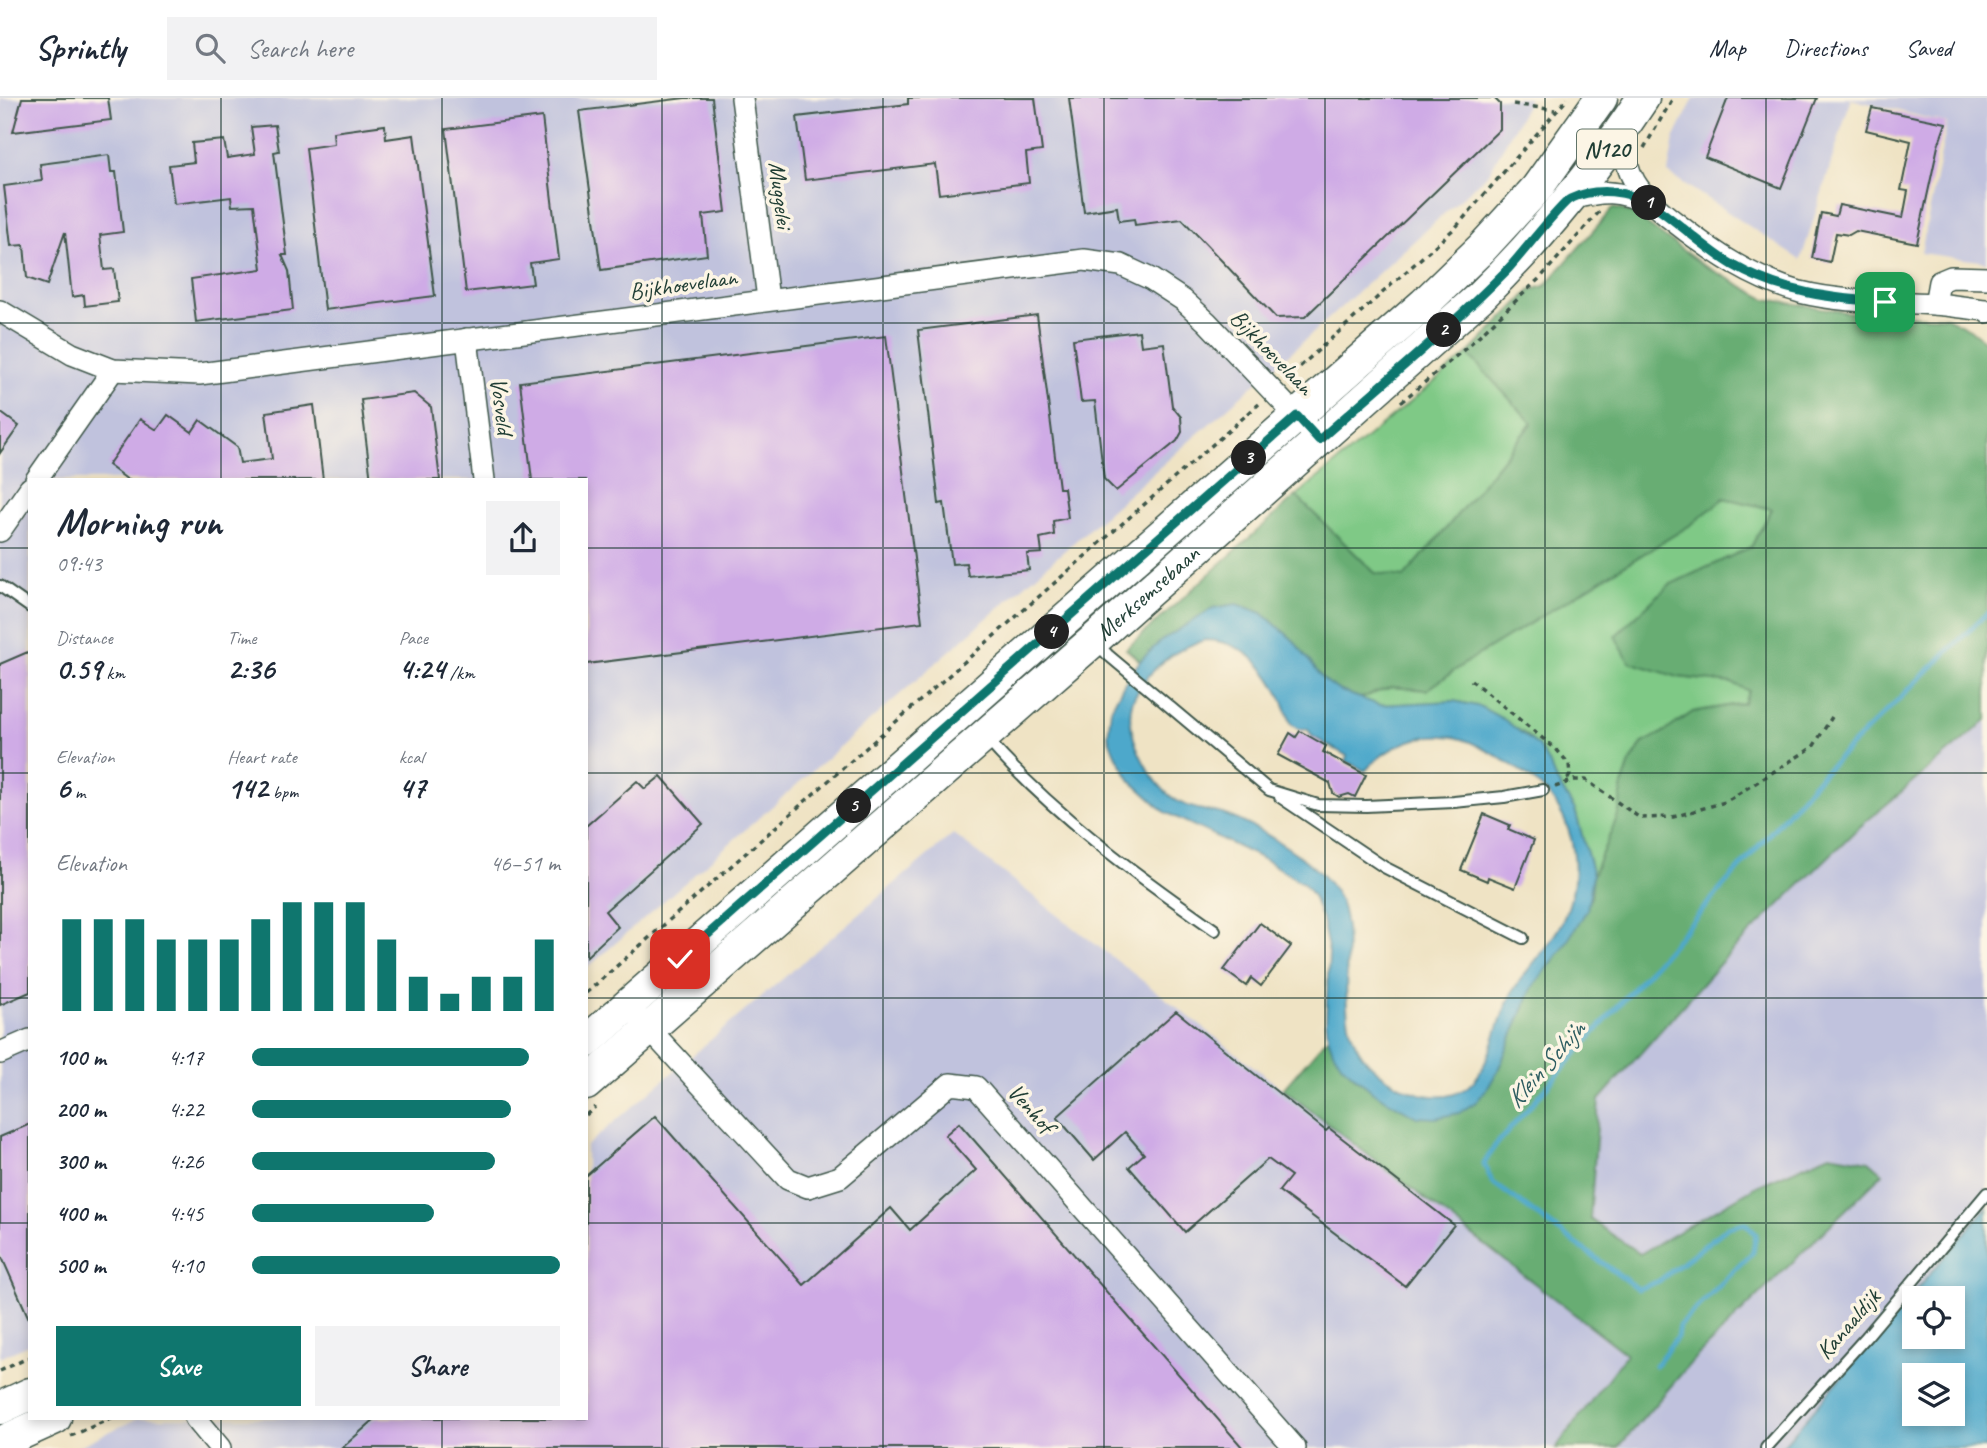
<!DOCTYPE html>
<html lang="en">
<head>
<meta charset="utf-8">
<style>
  :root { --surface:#fff; --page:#f2f2f3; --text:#1f2937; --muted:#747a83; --line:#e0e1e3; --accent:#0f766e }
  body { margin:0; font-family:Caveat,sans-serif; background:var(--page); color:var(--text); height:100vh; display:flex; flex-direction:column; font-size:26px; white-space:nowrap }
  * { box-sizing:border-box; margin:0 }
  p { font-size:23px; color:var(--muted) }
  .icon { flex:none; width:38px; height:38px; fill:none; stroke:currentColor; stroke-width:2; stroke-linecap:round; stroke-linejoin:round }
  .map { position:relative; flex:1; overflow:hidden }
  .side { position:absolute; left:28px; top:380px; width:560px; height:942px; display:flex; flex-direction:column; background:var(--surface); border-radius:0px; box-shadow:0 4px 10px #0003 }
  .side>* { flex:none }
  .controls { position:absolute; left:1902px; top:1188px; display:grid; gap:14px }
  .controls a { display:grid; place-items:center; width:63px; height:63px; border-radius:0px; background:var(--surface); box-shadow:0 4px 10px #0003; font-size:35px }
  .pin { position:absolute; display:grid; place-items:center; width:60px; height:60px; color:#fff; margin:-30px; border-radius:14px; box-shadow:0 4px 10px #0006 }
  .km { position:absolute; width:35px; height:35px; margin:-18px; border-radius:50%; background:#222; color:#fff; font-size:19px; line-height:35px; text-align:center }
  .round { display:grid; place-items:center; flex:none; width:74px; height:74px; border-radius:0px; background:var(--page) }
  .overview { display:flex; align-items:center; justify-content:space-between; height:119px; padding:0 28px }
  h1 { font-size:38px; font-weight:600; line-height:52px }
  .metrics { display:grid; grid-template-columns:repeat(3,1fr); gap:10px; height:119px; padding:7px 28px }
  .metrics div { display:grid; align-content:center }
  .metrics b { font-size:30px; font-weight:600 }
  .metrics small { font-size:19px; font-weight:400 }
  .metrics p { font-size:19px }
  .chart { height:196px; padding:14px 28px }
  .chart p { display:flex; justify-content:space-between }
  .chart svg { width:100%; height:126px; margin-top:7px; stroke:var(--accent); stroke-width:6 }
  .primary-button { display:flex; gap:14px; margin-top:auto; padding:14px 28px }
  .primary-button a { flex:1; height:80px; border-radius:0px; background:var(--accent); color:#fff; font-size:28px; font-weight:600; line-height:80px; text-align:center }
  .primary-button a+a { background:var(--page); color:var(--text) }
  ul { padding:0 28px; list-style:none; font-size:23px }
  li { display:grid; grid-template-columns:112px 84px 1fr; align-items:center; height:52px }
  li i { height:18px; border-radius:9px; background:var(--accent) }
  header { display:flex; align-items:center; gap:42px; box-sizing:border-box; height:98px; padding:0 35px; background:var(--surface); border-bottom:2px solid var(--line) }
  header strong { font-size:33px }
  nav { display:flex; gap:38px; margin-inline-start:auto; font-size:24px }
  .search { width:490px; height:63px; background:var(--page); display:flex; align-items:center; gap:18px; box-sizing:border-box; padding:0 24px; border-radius:0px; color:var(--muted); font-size:26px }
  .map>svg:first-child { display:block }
  .industrial { fill:#c0c2dd }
  .green { fill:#7fc986; stroke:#4f835d; stroke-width:2 }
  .forest { fill:#67ad73; stroke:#437554; stroke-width:2 }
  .water { fill:#4da8cb; stroke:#367280; stroke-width:2; fill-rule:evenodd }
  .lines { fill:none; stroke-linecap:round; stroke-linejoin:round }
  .stream { stroke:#4da8cb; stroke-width:5 }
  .building { fill:#cfabe6 }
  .service-casing { stroke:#3e564a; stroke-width:14 }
  .minor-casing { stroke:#3e564a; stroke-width:24 }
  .primary-casing { stroke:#3e564a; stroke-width:35 }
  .path { stroke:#3e564a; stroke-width:3.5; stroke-dasharray:5 5; stroke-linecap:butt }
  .service { stroke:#fff; stroke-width:10 }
  .minor { stroke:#fff; stroke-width:21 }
  .primary { stroke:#fff; stroke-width:32 }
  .route-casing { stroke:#fff; stroke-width:14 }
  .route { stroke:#0f766e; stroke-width:9 }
  .grid { fill:none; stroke:#1f3d34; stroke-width:2; stroke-opacity:0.55 }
  .labels { text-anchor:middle; stroke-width:7; stroke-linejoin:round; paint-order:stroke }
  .shield { fill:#fcf5e5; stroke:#617469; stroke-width:2 }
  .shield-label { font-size:23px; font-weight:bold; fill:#1f3d34 }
  .street-label { font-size:24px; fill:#1f3d34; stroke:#fcf5e5 }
  .water-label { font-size:26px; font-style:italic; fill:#2d5d61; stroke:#fcf5e5 }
</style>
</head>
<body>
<header>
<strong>Sprintly</strong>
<div class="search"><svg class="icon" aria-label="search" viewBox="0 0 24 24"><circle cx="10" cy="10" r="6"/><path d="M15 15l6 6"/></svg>Search here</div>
<nav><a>Map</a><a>Directions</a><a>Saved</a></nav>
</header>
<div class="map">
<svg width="1987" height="1350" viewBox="0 0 1987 1350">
  <rect width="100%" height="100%" fill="#fcf5e5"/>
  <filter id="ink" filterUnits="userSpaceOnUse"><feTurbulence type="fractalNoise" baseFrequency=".0143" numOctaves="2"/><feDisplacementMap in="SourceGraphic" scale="14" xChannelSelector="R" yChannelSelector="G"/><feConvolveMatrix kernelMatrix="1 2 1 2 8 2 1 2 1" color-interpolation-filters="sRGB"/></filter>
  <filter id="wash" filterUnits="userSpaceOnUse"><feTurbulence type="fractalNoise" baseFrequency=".00686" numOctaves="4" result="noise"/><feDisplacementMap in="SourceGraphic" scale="28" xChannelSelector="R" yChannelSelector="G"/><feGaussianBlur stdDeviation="1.57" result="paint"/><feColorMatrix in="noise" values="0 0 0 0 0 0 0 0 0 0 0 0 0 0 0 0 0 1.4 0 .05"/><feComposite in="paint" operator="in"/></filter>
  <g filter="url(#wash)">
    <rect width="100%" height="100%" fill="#efe3c4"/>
    <!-- industrial -->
    <g class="industrial">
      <polygon points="0,0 1528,0 1528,4 1489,75 1296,250 586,871 586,382 30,382 30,1246 0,1260"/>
      <polygon points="1694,0 1987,0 1987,164 1921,155 1947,25 1851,1 1801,162 1668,75 1674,41"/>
      <polygon points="1987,622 1987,1109 1781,1350 1618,1350 1694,1261 1830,1056 1757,1088 1640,1156 1589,1121 1599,1003 1725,860 1856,732"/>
      <polygon points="953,736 1626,1257 1556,1350 75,1350 138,1320 586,1320 586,1048"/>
    </g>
    <!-- green -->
    <g class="green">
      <polygon points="1468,256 1532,325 1445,432 1404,480 1375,475 1296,398"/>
      <polygon points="1724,400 1772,411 1751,449 1669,487 1678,579 1732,585 1749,592 1744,605 1693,614 1664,634 1643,645 1630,665 1622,688 1619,715 1593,777 1575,712 1554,679 1550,667 1538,648 1524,635 1481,609 1454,603 1379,607 1360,600 1392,589 1427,592 1465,565 1692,426"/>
    </g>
    <!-- forest -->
    <path class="forest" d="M1613 110 1630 114 1703 167 1766 201 1847 214 1947 219 1970 231 1987 245V622L1856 732 1725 860 1599 1002 1590 1121 1640 1156 1757 1088 1830 1056 1869 1063 1883 1075 1694 1261 1618 1350H1556L1626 1256 1283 991 1328 939C1341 979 1382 999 1417 1019L1498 972 1532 890 1563 850 1591 799 1593 777 1619 715 1622 688 1630 665 1643 645 1664 634 1693 614 1744 605 1749 593 1732 585 1678 579 1629 564 1615 538 1669 487 1751 449 1772 411 1724 400 1692 426 1465 565 1427 592 1392 589 1360 600 1338 592 1323 581 1293 542 1262 515 1237 506 1213 510 1161 543 1140 563 1126 551 1296 398 1375 475 1404 479 1445 432 1532 325 1468 256 1531 192 1545 188Z"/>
    <!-- water -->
    <g class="water">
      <path d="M1237 506 1262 515 1293 542 1323 581 1338 592 1379 607 1454 603 1481 609 1505 622 1538 648 1550 667 1554 679 1575 712 1593 777 1587 812 1563 850 1532 890 1498 972 1489 988 1477 1003 1459 1015 1436 1020 1417 1019 1373 994 1342 967 1333 953 1328 939 1326 922 1329 855 1322 822 1313 798 1304 786 1267 763 1165 714 1131 683 1114 654 1108 638 1111 611 1124 586 1140 563 1161 543 1213 510ZM1205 542C1253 543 1279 585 1291 626L1298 631H1308L1312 638 1347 658 1346 663 1365 673C1390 645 1432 628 1470 644 1495 655 1540 682 1555 705 1578 739 1581 785 1563 822 1551 848 1528 868 1513 893 1499 918 1495 948 1481 973 1455 1018 1399 995 1370 966 1325 923 1363 841 1336 795 1318 764 1260 730 1226 717 1211 712 1194 713 1179 704 1151 689 1118 628 1135 598 1151 569 1173 551 1205 542Z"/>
      <path d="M1987 1109V1350H1781ZM1914 1200H1953V1239H1914ZM1914 1278H1953V1316H1914Z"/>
    </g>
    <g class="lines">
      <!-- stream -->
      <polyline class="stream" points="1655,1268 1677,1239 1679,1228 1753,1154 1756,1136 1745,1125 1728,1129 1659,1183 1638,1191 1492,1084 1484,1066 1494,1049 1822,676 1987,515"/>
    </g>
    <g id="blocks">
      <!-- building -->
      <g class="building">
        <polygon points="22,0 108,0 111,22 13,34"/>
        <polygon points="685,0 712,0 726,114 703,117 707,157 601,172 579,13"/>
        <polygon points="908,0 1035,0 1042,53 1026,55 1029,85 939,96 935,66 805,82 797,19 908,6"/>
        <polygon points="1069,0 1494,0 1500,6 1500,31 1305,219 1276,220 1182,121 1135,127 1134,121 1119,123 1117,109 1084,114"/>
        <polygon points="1728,0 1817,0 1781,90 1705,59"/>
        <polygon points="1872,10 1946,25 1938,48 1917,145 1856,133 1849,137 1836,135 1830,164 1812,160 1821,115 1836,118 1839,107 1903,120 1908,93 1901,92 1911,43 1866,32"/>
        <polygon points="542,19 559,161 530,165 533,186 466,194 446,31"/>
        <polygon points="275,27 279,53 274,54 287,157 282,157 289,173 293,212 196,224 191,181 262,171 254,107 232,108 231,99 174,106 169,67 194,64 192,45 224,42 227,60 255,56 251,29"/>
        <polygon points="385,27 386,41 414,37 435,198 325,212 306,50 334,46 333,34"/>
        <polygon points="109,57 111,74 116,74 123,134 100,137 104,172 114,171 118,204 85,208 84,197 72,199 65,134 47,187 27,180 24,147 11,148 4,88 42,83 40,66"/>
        <polygon points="1037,217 1059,390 1064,390 1068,420 1053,423 1054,437 1040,440 1042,455 1027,456 1029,472 968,478 966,465 952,466 944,405 939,406 918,232"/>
        <polygon points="1139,233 1141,248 1164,245 1172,308 1181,319 1182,334 1177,343 1116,393 1104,381 1095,303 1081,304 1073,241"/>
        <polygon points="886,238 922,524 586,566 586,382 532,382 520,284"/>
        <polygon points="414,295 431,309 440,382 371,382 361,302"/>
        <polygon points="314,307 323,382 128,382 108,367 140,321 157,332 168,317 192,334 200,322 237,349 240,365 272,361 266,314"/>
        <polygon points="0,314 19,328 0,355"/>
        <polygon points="30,553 30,894 0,907 0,566"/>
        <polygon points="1300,633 1326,648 1323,654 1366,677 1355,699 1349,696 1339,699 1333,695 1330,685 1278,657 1290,635 1296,639"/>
        <polygon points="661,678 703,726 605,813 618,829 586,859 586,728 637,683 645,691"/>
        <polygon points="1484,716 1510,727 1508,731 1534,742 1515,790 1488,779 1487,783 1461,772"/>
        <polygon points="1260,825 1291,848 1261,888 1251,880 1246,888 1224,872"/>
        <polygon points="1176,913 1326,1033 1329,1030 1454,1127 1405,1188 1279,1093 1291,1078 1268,1061 1185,1134 1129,1069 1144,1056 1125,1034 1094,1062 1057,1019"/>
        <polygon points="655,1018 804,1187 891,1110 910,1132 976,1072 945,1037 959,1025 1243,1350 342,1350 376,1320 586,1320 586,1078"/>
        <polygon points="30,1026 30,1223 0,1155 0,1039"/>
      </g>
    </g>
  </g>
  <g filter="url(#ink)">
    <use href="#blocks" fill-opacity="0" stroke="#3e564a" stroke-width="2"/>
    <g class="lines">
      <!-- service casing -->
      <g class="service-casing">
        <g id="service">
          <polyline points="0,488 30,509"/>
          <polyline points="1095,544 1108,557 1269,692 1318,707 1366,708 1454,704 1504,699 1543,692"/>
          <path d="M986 640C1051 715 1134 775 1215 832"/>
          <polyline points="1280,699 1384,769 1523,840"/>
          <polyline points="1766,1350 1867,1238 1987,1095"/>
        </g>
      </g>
      <!-- minor casing -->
      <g class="minor-casing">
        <g id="minor">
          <polyline points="742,0 768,201"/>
          <path d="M1625 28C1620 76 1639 97 1676 125 1714 155 1753 181 1800 194 1844 205 1889 203 1933 206 1950 207 1968 210 1985 212L1987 214"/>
          <path d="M1569 101C1605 93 1615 91 1651 106"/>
          <polyline points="1935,206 1939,184 1951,179 1987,180"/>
          <polyline points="0,213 72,256 113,272 199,276 1084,162 1121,167 1151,181 1183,202 1207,224 1319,342"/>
          <polyline points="467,241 484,382"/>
          <polyline points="36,382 113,272"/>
          <polyline points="0,433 30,390"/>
          <polyline points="640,921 788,1081 808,1089 840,1079 950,986 976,989 1295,1350"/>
          <polyline points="0,955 30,942"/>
          <polyline points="195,1320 220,1350"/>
        </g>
      </g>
      <!-- primary casing -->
      <g class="primary-casing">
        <g id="primary">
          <polyline points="586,944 1424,206 1482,150 1537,90 1601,0"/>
          <path id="s1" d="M586 986 1094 542 1481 198C1542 138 1596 71 1643 0"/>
          <polyline points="0,1310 30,1296"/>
          <polyline points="0,1345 55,1320"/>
        </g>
      </g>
      <!-- path -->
      <g class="path">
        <polyline points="1513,6 1555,12"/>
        <polyline points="1644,50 1673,0"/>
        <polyline points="1285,282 1456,129 1568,0"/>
        <polyline points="1401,304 1467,249 1541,179 1600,113"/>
        <polyline points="1471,582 1557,652 1569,666 1570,677 1566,684"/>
        <polyline points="1555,689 1574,682 1586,682 1640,720 1673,719 1725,704 1813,649 1832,619"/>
        <polyline points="586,895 1259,306"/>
        <polyline points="586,1017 595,1009"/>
        <polyline points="0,1273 30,1259"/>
        <polyline points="71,1338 112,1320"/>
      </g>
      <!-- service -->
      <use href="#service" class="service"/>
      <!-- minor -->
      <use href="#minor" class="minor"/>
      <!-- primary -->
      <use href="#primary" class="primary"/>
    </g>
  </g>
  <g class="lines" filter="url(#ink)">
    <!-- route casing -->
    <g class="route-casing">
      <path id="route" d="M680 861 1297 318 1319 342C1382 286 1448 232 1507 172 1519 160 1561 105 1570 101 1595 89 1629 92 1652 107 1680 125 1704 150 1733 167 1779 194 1833 201 1885 204"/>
    </g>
    <!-- route -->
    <use href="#route" class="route"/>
  </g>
  <!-- grid -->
  <path class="grid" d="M221 0V382M442 0V382M662 0V1350M883 0V1350M1104 0V1350M1325 0V1350M1545 0V1350M1766 0V1350M0 225H1987M0 450H30M586 450H1987M0 675H30M586 675H1987M0 900H30M586 900H1987M0 1125H30M586 1125H1987M221 1320V1350M442 1320V1350"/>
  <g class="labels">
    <!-- shield labels -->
    <rect class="shield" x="1577" y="31.5" width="60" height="39" rx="5"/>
    <g class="shield-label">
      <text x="1607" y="59">N120</text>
    </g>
    <!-- street labels -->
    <g class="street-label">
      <text transform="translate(781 97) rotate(83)" y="8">Muggelei</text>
      <text transform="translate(683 186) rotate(-8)" y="8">Bijkhoevelaan</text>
      <text transform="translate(1272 254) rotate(46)" y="8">Bijkhoevelaan</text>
      <text transform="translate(502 308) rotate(83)" y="8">Vosveld</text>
      <text dy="8" stroke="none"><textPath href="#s1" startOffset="746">Merksemsebaan</textPath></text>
      <text transform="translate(1031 1010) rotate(48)" y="8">Venhof</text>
      <text transform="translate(1848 1226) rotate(-49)" y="8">Kanaaldijk</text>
    </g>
    <!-- water labels -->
    <g class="water-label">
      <text transform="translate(1545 966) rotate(-49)" y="9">Klein Schijn</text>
    </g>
  </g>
</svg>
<div class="controls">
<a><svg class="icon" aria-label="locate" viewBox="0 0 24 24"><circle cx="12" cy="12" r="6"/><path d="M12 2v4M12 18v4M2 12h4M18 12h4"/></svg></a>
<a><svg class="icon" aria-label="layers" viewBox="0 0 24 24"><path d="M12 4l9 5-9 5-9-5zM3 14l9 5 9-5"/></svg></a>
</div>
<div class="pin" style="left:1885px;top:204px;background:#1e9e55"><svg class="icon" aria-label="arrive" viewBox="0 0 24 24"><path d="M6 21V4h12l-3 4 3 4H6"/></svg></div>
<div class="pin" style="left:680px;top:861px;background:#d93025"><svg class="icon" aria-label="check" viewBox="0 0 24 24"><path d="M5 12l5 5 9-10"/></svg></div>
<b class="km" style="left:1649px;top:105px">1</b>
<b class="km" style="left:1444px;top:232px">2</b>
<b class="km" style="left:1249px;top:360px">3</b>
<b class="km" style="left:1052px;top:534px">4</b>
<b class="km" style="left:854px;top:708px">5</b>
<section class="side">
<div class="overview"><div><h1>Morning run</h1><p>09:43</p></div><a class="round"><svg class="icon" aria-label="share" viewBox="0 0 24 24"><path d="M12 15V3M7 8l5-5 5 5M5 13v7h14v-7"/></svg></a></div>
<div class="metrics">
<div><p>Distance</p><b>0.59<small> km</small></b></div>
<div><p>Time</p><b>2:36</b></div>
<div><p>Pace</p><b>4:24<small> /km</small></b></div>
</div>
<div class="metrics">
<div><p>Elevation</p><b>6<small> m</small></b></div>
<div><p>Heart rate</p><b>142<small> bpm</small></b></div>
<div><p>kcal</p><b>47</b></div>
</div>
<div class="chart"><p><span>Elevation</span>46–51 m</p>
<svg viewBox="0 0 160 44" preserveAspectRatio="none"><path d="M5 44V12M15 44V12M25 44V12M35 44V19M45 44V19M55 44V19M65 44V12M75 44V6M85 44V6M95 44V6M105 44V19M115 44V32M125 44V38M135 44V32M145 44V32M155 44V19"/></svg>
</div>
<ul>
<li><b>100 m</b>4:17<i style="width:90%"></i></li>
<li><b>200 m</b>4:22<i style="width:84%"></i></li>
<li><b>300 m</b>4:26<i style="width:79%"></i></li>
<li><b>400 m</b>4:45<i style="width:59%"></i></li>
<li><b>500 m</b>4:10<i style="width:100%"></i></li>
</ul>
<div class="primary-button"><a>Save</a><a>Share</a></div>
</section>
</div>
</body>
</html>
